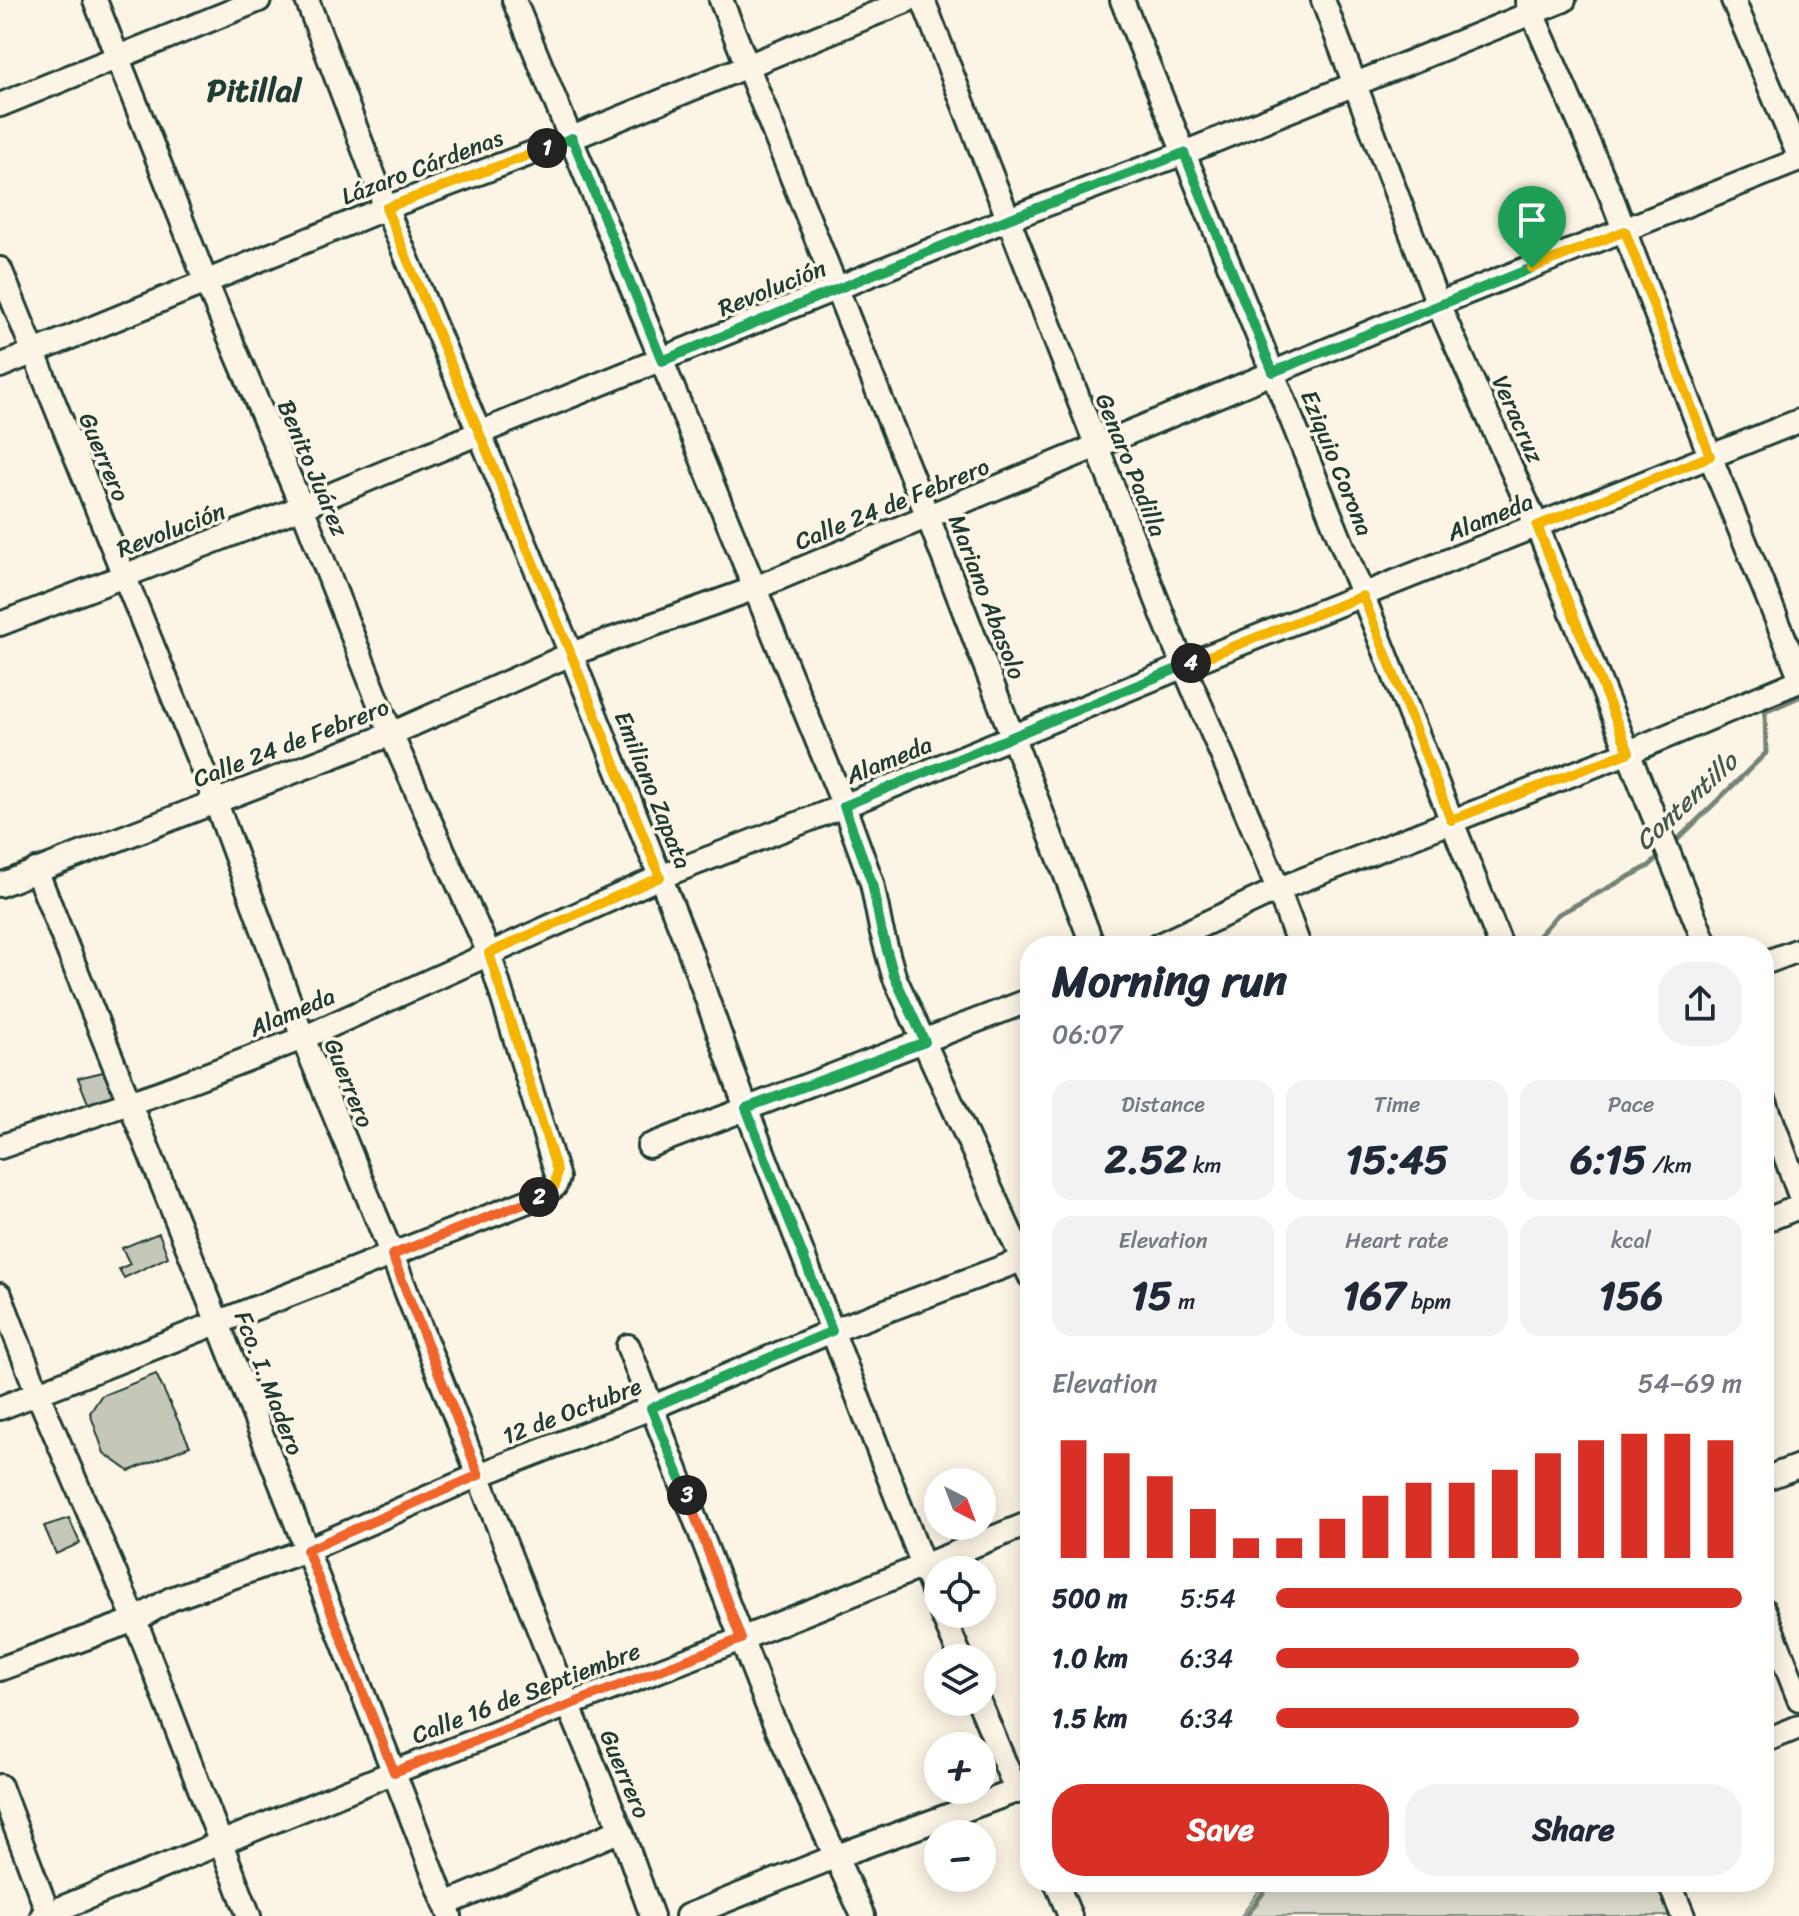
<!DOCTYPE html>
<html lang="en">
<head>
<meta charset="utf-8">
<style>
  :root { --surface:#fff; --page:#f2f2f3; --text:#1f2937; --muted:#747a83; --accent:#d93025 }
  body { margin:0; font-family:Sriracha,sans-serif; background:var(--page); color:var(--text); height:100vh; display:flex; flex-direction:column; font-size:30px; white-space:nowrap }
  * { box-sizing:border-box; margin:0 }
  p { font-size:26px; color:var(--muted) }
  .icon { flex:none; width:44px; height:44px; fill:none; stroke:currentColor; stroke-width:2; stroke-linecap:round; stroke-linejoin:round }
  .map { position:relative; flex:1; overflow:hidden }
  .panel { position:absolute; left:1020px; top:936px; width:754px; height:956px; display:flex; flex-direction:column; background:var(--surface); border-radius:32px; box-shadow:0 4px 20px #0003 }
  .panel>* { flex:none }
  .needle { width:52px; rotate:138deg }
  .buttons { position:absolute; left:924px; top:1468px; display:grid; gap:16px }
  .buttons a { display:grid; place-items:center; width:72px; height:72px; border-radius:50%; background:var(--surface); box-shadow:0 4px 20px #0003; font-size:40px }
  .pin { position:absolute; display:grid; place-items:center; width:68px; height:68px; color:#fff; margin:-82px -34px; border-radius:50% 50% 50% 0; rotate:-45deg; box-shadow:0 0 8px #0007 }
  .pin .icon { rotate:45deg }
  .km { position:absolute; width:40px; height:40px; margin:-20px; border-radius:50%; background:#222; color:#fff; font-size:22px; line-height:40px; text-align:center }
  .round { display:grid; place-items:center; flex:none; width:84px; height:84px; border-radius:32px; background:var(--page) }
  .headline { display:flex; align-items:center; justify-content:space-between; height:136px; padding:0 32px }
  h1 { font-size:44px; font-weight:700; line-height:60px }
  .figures { display:grid; grid-template-columns:repeat(3,1fr); gap:12px; height:136px; padding:8px 32px }
  .figures div { display:grid; align-content:center; border-radius:20px; background:var(--page); text-align:center }
  .figures b { font-size:40px; font-weight:700 }
  .figures small { font-size:22px; font-weight:400 }
  .figures p { font-size:22px }
  .chart { height:224px; padding:16px 32px }
  .chart p { display:flex; justify-content:space-between }
  .chart svg { width:100%; height:144px; margin-top:8px; stroke:var(--accent); stroke-width:6 }
  .cta { display:flex; gap:16px; margin-top:auto; padding:16px 32px }
  .cta a { flex:1; height:92px; border-radius:32px; background:var(--accent); color:#fff; font-size:32px; font-weight:700; line-height:92px; text-align:center }
  .cta a+a { background:var(--page); color:var(--text) }
  ul { padding:0 32px; list-style:none; font-size:26px }
  li { display:grid; grid-template-columns:128px 96px 1fr; align-items:center; height:60px }
  li i { height:20px; border-radius:10px; background:var(--accent) }
  .map>svg:first-child { display:block }
  .green { fill:#dcdacc; stroke:#7e8c80; stroke-width:2 }
  .lines { fill:none; stroke-linecap:round; stroke-linejoin:round }
  .stream { stroke:#758479; stroke-width:5 }
  .building { fill:#c5c7b9; stroke:#1f3d34; stroke-width:2 }
  .minor-casing { stroke:#1f3d34; stroke-width:28 }
  .minor { stroke:#fcf5e5; stroke-width:22 }
  .split-1-casing { stroke:#fff; stroke-width:16 }
  .split-2-casing { stroke:#fff; stroke-width:16 }
  .split-3-casing { stroke:#fff; stroke-width:16 }
  .split-4-casing { stroke:#fff; stroke-width:16 }
  .split-5-casing { stroke:#fff; stroke-width:16 }
  .split-1 { stroke:#22a559; stroke-width:10 }
  .split-2 { stroke:#f5b400; stroke-width:10 }
  .split-3 { stroke:#f0652b; stroke-width:10 }
  .split-4 { stroke:#22a559; stroke-width:10 }
  .split-5 { stroke:#f5b400; stroke-width:10 }
  .labels { text-anchor:middle; stroke-width:7; stroke-linejoin:round; paint-order:stroke }
  .street-label { font-size:24px; fill:#1f3d34; stroke:#fcf5e5 }
  .water-label { font-size:26px; font-style:italic; fill:#435a51; stroke:#fcf5e5 }
  .district-label { font-size:32px; font-weight:bold; fill:#1f3d34; stroke:#fcf5e5 }
</style>
</head>
<body>
<div class="map">
<svg width="1799" height="1916" viewBox="0 0 1799 1916">
  <rect width="100%" height="100%" fill="#fcf5e5"/>
  <filter id="ink" filterUnits="userSpaceOnUse"><feTurbulence type="fractalNoise" baseFrequency=".0125" numOctaves="2"/><feDisplacementMap in="SourceGraphic" scale="16" xChannelSelector="R" yChannelSelector="G"/><feConvolveMatrix kernelMatrix="1 2 1 2 8 2 1 2 1" color-interpolation-filters="sRGB"/></filter>
  <g filter="url(#ink)">
    <!-- green -->
    <polygon class="green" points="1265,1882 1657,1882 1671,1916 1241,1916"/>
    <g class="lines">
      <!-- stream -->
      <g class="stream">
        <polyline points="1672,845 1766,753 1765,712 1799,697"/>
        <polyline points="1530,946 1557,915 1649,866 1662,854"/>
        <polyline points="1246,1916 1271,1882"/>
      </g>
    </g>
    <!-- building -->
    <g class="building">
      <polygon points="103,1072 116,1099 90,1108 78,1078"/>
      <polygon points="159,1233 168,1257 124,1278 119,1269 130,1264 122,1248"/>
      <polygon points="156,1374 190,1446 129,1471 104,1453 90,1413 101,1396"/>
      <polygon points="69,1518 80,1543 56,1554 44,1526"/>
    </g>
    <g class="lines">
      <!-- minor casing -->
      <g class="minor-casing">
        <g id="minor">
          <polyline points="307,0 386,208 571,654 688,946 746,1108 938,1604"/>
          <polyline points="514,0 844,806 872,883 881,929 894,976 1030,1276"/>
          <polyline points="721,0 928,517 1093,946"/>
          <path d="M923 0C1004 207 1083 415 1165 621 1209 730 1260 835 1299 946"/>
          <polyline points="1122,0 1363,596 1501,946"/>
          <polyline points="1323,0 1438,304 1537,526 1706,946"/>
          <polyline points="1733,0 1799,156"/>
          <polyline points="1527,1 1612,198 1710,456 1799,674"/>
          <polyline points="0,105 259,0"/>
          <polyline points="0,269 215,800 303,1038 392,1255 568,1704 621,1830 652,1916"/>
          <polyline points="0,366 386,208 572,138 908,0"/>
          <polyline points="0,624 302,507 479,433 1008,219 1184,153 1564,0"/>
          <polyline points="36,870 218,1323 450,1916"/>
          <polyline points="0,885 391,734 571,654 753,589 1438,304 1799,160"/>
          <polyline points="1157,946 1279,889 1629,752 1799,681"/>
          <polyline points="1764,963 1799,950"/>
          <polyline points="1764,1099 1799,1193"/>
          <polyline points="649,1146 1030,1000"/>
          <polyline points="0,1147 158,1093 303,1038 660,877 844,806 1184,666 1799,421"/>
          <polyline points="1764,1221 1799,1207"/>
          <polyline points="0,1295 37,1392 135,1620 249,1916"/>
          <polyline points="628,1346 771,1715 863,1916"/>
          <polyline points="0,1408 541,1196 555,1186 558,1178 489,953 391,734 302,507 206,282 95,0"/>
          <polyline points="1764,1479 1799,1466"/>
          <polyline points="1764,1610 1799,1699"/>
          <polyline points="942,1614 961,1658"/>
          <polyline points="0,1669 135,1620 171,1599 307,1550 479,1475 651,1408 832,1331 1030,1257"/>
          <polyline points="979,1702 1017,1792"/>
          <polyline points="1764,1741 1799,1727"/>
          <polyline points="0,1786 49,1916"/>
          <polyline points="1056,1882 1070,1916"/>
          <polyline points="1669,1882 1683,1916"/>
          <polyline points="446,1904 621,1830"/>
          <polyline points="42,1916 394,1772 741,1639 1030,1523"/>
          <polyline points="687,1916 837,1856 1030,1786"/>
        </g>
      </g>
      <!-- minor -->
      <use href="#minor" class="minor"/>
    </g>
  </g>
  <g class="lines" filter="url(#ink)">
    <!-- split-1 casing -->
    <g class="split-1-casing">
      <polyline id="split-1" points="547,148 572,138 662,361 1008,219 1184,153 1273,372 1532,268"/>
    </g>
    <!-- split-2 casing -->
    <g class="split-2-casing">
      <polyline id="split-2" points="539,1197 555,1186 557,1171 489,953 660,877 571,654 386,208 547,148"/>
    </g>
    <!-- split-3 casing -->
    <g class="split-3-casing">
      <polyline id="split-3" points="539,1197 392,1255 479,1475 307,1550 394,1772 741,1639 687,1495"/>
    </g>
    <!-- split-4 casing -->
    <g class="split-4-casing">
      <polyline id="split-4" points="687,1495 651,1408 832,1331 746,1108 925,1042 894,976 881,929 872,883 844,806 1191,663"/>
    </g>
    <!-- split-5 casing -->
    <g class="split-5-casing">
      <polyline id="split-5" points="1191,663 1363,596 1451,820 1629,752 1537,526 1710,456 1625,231 1532,268"/>
    </g>
    <!-- split-1 -->
    <use href="#split-1" class="split-1"/>
    <!-- split-2 -->
    <use href="#split-2" class="split-2"/>
    <!-- split-3 -->
    <use href="#split-3" class="split-3"/>
    <!-- split-4 -->
    <use href="#split-4" class="split-4"/>
    <!-- split-5 -->
    <use href="#split-5" class="split-5"/>
  </g>
  <g class="labels">
    <!-- street labels -->
    <g class="street-label">
      <text transform="translate(422 167) rotate(-21)" y="8">Lázaro Cárdenas</text>
      <text transform="translate(772 288) rotate(-22)" y="8">Revolución</text>
      <text transform="translate(1518 419) rotate(66)" y="8">Veracruz</text>
      <text transform="translate(104 457) rotate(67)" y="8">Guerrero</text>
      <text transform="translate(1337 463) rotate(68)" y="8">Eziquio Corona</text>
      <text transform="translate(1131 465) rotate(68)" y="8">Genaro Padilla</text>
      <text transform="translate(313 468) rotate(67)" y="8">Benito Juárez</text>
      <text transform="translate(892 504) rotate(-22)" y="8">Calle 24 de Febrero</text>
      <text transform="translate(1490 517) rotate(-22)" y="8">Alameda</text>
      <text transform="translate(171 530) rotate(-21)" y="8">Revolución</text>
      <text transform="translate(987 597) rotate(69)" y="8">Mariano Abasolo</text>
      <text transform="translate(291 743) rotate(-21)" y="8">Calle 24 de Febrero</text>
      <text transform="translate(889 760) rotate(-22)" y="8">Alameda</text>
      <text transform="translate(653 790) rotate(68)" y="8">Emiliano Zapata</text>
      <text transform="translate(292 1012) rotate(-23)" y="8">Alameda</text>
      <text transform="translate(349 1083) rotate(68)" y="8">Guerrero</text>
      <text transform="translate(269 1383) rotate(69)" y="8">Fco. I. Madero</text>
      <text transform="translate(572 1411) rotate(-21)" y="8">12 de Octubre</text>
      <text transform="translate(526 1693) rotate(-21)" y="8">Calle 16 de Septiembre</text>
      <text transform="translate(625 1774) rotate(67)" y="8">Guerrero</text>
    </g>
    <!-- water labels -->
    <g class="water-label">
      <text transform="translate(1686 801) rotate(-43)" y="9">Contentillo</text>
    </g>
    <!-- district labels -->
    <g class="district-label">
      <text x="254" y="101">Pitillal</text>
    </g>
  </g>
</svg>
<div class="buttons">
<a><svg class="needle" viewBox="-14 -14 28 28"><path d="M0-13l5 13h-10z" fill="#e53935"/><path d="M0 13l5-13h-10z" fill="#747a83"/></svg></a>
<a><svg class="icon" aria-label="locate" viewBox="0 0 24 24"><circle cx="12" cy="12" r="6"/><path d="M12 2v4M12 18v4M2 12h4M18 12h4"/></svg></a>
<a><svg class="icon" aria-label="layers" viewBox="0 0 24 24"><path d="M12 4l9 5-9 5-9-5zM3 14l9 5 9-5"/></svg></a>
<a>+</a>
<a>−</a>
</div>
<div class="pin" style="left:1532px;top:268px;background:#1e9e55"><svg class="icon" aria-label="arrive" viewBox="0 0 24 24"><path d="M6 21V4h12l-3 4 3 4H6"/></svg></div>
<b class="km" style="left:547px;top:148px">1</b>
<b class="km" style="left:539px;top:1197px">2</b>
<b class="km" style="left:687px;top:1495px">3</b>
<b class="km" style="left:1191px;top:663px">4</b>
<section class="panel">
<div class="headline"><div><h1>Morning run</h1><p>06:07</p></div><a class="round"><svg class="icon" aria-label="share" viewBox="0 0 24 24"><path d="M12 15V3M7 8l5-5 5 5M5 13v7h14v-7"/></svg></a></div>
<div class="figures">
<div><p>Distance</p><b>2.52<small> km</small></b></div>
<div><p>Time</p><b>15:45</b></div>
<div><p>Pace</p><b>6:15<small> /km</small></b></div>
</div>
<div class="figures">
<div><p>Elevation</p><b>15<small> m</small></b></div>
<div><p>Heart rate</p><b>167<small> bpm</small></b></div>
<div><p>kcal</p><b>156</b></div>
</div>
<div class="chart"><p><span>Elevation</span>54–69 m</p>
<svg viewBox="0 0 160 44" preserveAspectRatio="none"><path d="M5 44V8M15 44V12M25 44V19M35 44V29M45 44V38M55 44V38M65 44V32M75 44V25M85 44V21M95 44V21M105 44V17M115 44V12M125 44V8M135 44V6M145 44V6M155 44V8"/></svg>
</div>
<ul>
<li><b>500 m</b>5:54<i style="width:100%"></i></li>
<li><b>1.0 km</b>6:34<i style="width:65%"></i></li>
<li><b>1.5 km</b>6:34<i style="width:65%"></i></li>
</ul>
<div class="cta"><a>Save</a><a>Share</a></div>
</section>
</div>
</body>
</html>
